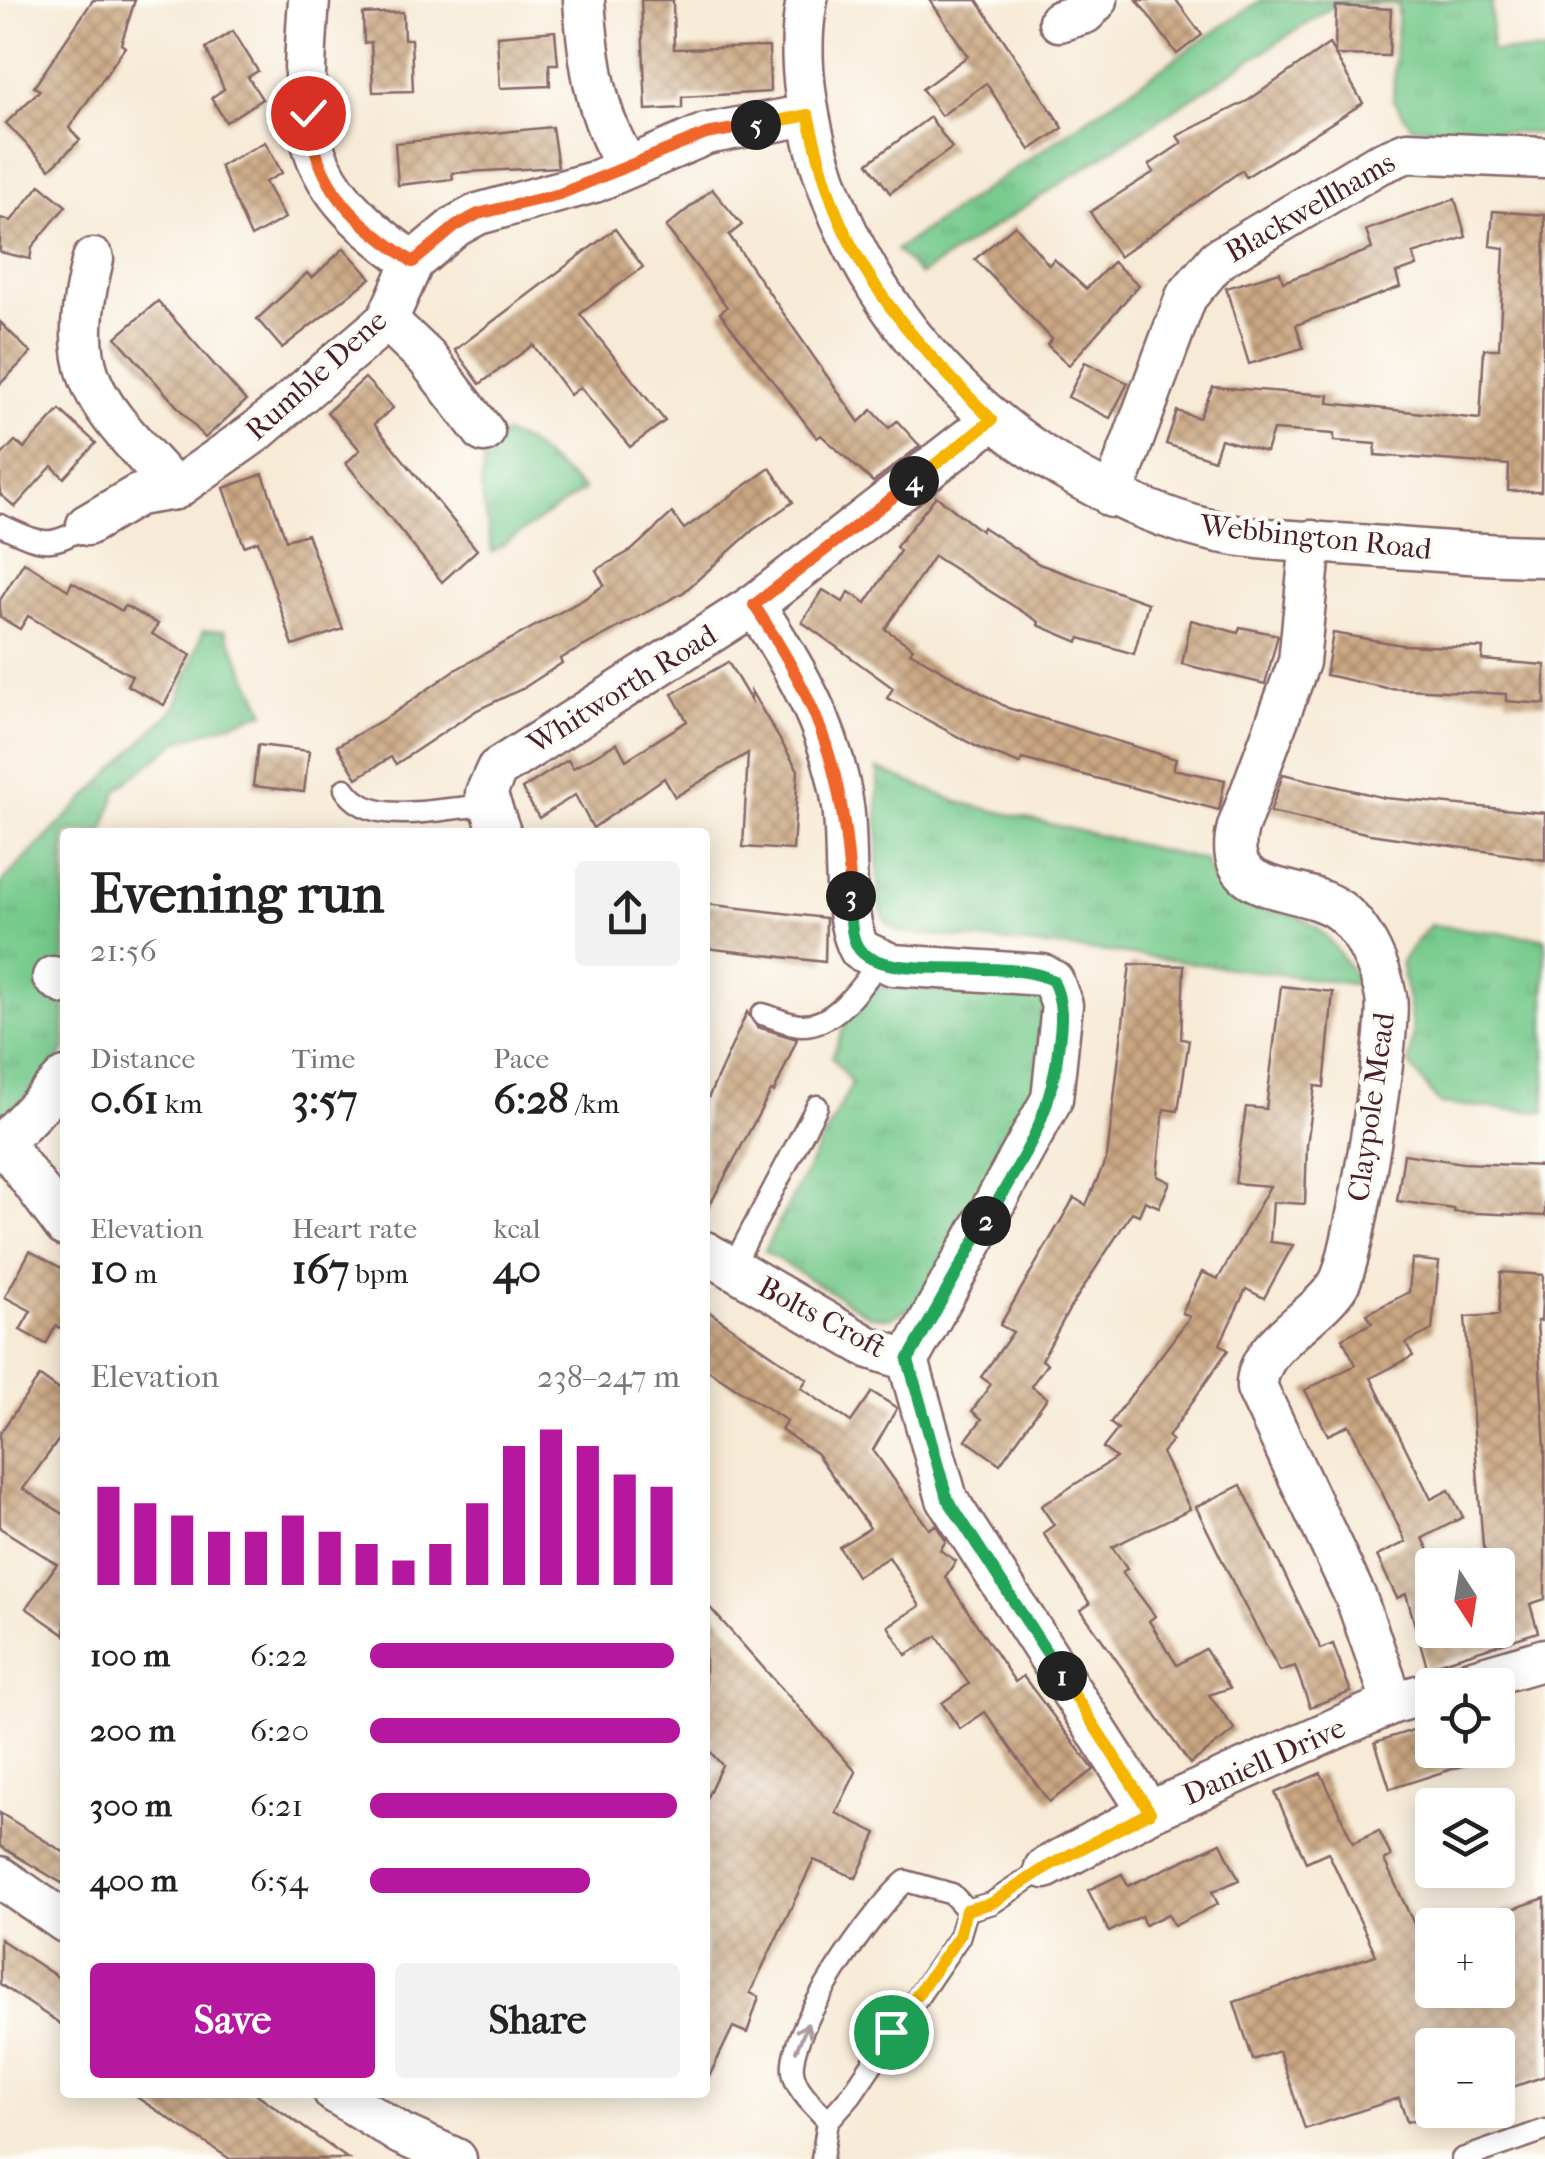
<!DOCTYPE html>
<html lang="en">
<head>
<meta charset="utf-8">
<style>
  :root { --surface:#fff; --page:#f2f2f2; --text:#222; --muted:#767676; --accent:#b5179e }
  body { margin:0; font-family:"IM FELL French Canon",serif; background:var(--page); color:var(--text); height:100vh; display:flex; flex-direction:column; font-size:38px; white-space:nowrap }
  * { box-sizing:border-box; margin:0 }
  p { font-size:32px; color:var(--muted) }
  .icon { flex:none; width:55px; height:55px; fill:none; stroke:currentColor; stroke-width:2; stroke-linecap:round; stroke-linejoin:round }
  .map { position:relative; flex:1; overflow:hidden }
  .drawer { position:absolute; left:60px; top:828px; width:650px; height:1270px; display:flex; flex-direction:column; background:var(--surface); border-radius:10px; box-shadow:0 5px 25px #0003 }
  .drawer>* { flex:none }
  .needle { width:65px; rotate:168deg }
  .controls { position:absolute; left:1415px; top:1548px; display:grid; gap:20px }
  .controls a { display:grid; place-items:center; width:100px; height:100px; border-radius:10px; background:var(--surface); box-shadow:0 5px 25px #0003; font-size:50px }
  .pin { position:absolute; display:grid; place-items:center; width:85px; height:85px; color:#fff; margin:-42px; border:5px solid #fff; border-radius:50%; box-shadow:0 2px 10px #0007 }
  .km { position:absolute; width:50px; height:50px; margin:-25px; border-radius:50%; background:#222; color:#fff; font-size:28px; line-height:50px; text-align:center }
  .round { display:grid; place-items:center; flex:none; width:105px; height:105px; border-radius:10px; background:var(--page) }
  .summary { display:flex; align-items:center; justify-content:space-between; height:170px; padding:0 30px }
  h1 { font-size:55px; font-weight:700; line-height:75px }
  .stats { display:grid; grid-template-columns:repeat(3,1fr); gap:15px; height:170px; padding:10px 30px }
  .stats div { display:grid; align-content:center }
  .stats b { font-size:42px; font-weight:700 }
  .stats small { font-size:28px; font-weight:400 }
  .stats p { font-size:28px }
  .chart { height:280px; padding:20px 30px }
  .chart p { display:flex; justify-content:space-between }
  .chart svg { width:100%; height:180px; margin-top:10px; stroke:var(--accent); stroke-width:6 }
  .primary-button { display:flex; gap:20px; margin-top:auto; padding:20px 30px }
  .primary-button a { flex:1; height:115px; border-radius:10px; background:var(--accent); color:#fff; font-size:40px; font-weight:700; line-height:115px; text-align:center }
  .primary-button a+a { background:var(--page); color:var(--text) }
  ul { padding:0 30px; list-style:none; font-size:32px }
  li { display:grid; grid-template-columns:160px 120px 1fr; align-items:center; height:75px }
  li i { height:25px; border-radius:12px; background:var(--accent) }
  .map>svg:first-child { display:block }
  .grass { fill:url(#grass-tufts); stroke:#60745c; stroke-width:2.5 }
  .building { fill:url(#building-cross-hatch) }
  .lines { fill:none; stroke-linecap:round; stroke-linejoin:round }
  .lane-casing { stroke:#876667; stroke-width:25 }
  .street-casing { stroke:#876667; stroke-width:45 }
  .lane { stroke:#fff; stroke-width:20 }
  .street { stroke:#fff; stroke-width:40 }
  .oneway { stroke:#ae9aa0 }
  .split-1-casing { stroke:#fff; stroke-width:20 }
  .split-2-casing { stroke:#fff; stroke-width:20 }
  .split-3-casing { stroke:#fff; stroke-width:20 }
  .split-4-casing { stroke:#fff; stroke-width:20 }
  .split-5-casing { stroke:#fff; stroke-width:20 }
  .split-6-casing { stroke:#fff; stroke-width:20 }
  .split-1 { stroke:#f5b400; stroke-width:12 }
  .split-2 { stroke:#22a559; stroke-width:12 }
  .split-3 { stroke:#22a559; stroke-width:12 }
  .split-4 { stroke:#f0652b; stroke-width:12 }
  .split-5 { stroke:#f5b400; stroke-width:12 }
  .split-6 { stroke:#f0652b; stroke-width:12 }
  .labels { text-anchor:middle; stroke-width:9; stroke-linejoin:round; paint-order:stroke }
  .street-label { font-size:30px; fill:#4a1f2b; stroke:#fdfcf7 }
</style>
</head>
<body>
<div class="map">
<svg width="1545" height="2159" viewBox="0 0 1545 2159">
  <defs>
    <pattern id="grass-tufts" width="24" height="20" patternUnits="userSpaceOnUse" patternTransform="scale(2.5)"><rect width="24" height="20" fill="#77ca8d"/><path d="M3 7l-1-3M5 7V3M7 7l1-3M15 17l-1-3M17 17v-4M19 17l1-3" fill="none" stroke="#68ad7a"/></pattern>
    <pattern id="building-cross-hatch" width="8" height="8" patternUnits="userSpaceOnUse" patternTransform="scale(2.5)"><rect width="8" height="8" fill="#caa782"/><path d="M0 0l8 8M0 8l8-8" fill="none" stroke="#a6876b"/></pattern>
  </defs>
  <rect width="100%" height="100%" fill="#fdfcf7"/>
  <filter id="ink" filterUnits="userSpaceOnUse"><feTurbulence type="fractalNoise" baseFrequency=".01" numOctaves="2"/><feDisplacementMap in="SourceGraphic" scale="20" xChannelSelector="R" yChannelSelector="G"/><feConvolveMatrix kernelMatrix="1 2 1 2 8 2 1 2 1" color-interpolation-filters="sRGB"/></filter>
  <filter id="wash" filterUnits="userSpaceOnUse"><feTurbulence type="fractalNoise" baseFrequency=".0048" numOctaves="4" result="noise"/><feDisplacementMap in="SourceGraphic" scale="40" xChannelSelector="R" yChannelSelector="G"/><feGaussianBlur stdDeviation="2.25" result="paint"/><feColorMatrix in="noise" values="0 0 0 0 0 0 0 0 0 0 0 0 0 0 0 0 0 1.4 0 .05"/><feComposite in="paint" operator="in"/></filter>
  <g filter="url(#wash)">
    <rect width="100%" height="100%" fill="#f7ead6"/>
    <!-- grass -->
    <g class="grass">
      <polygon points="1261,0 1492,0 1491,51 1545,52 1545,134 1412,127 1393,99 1398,4 1338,3 920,275 896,250"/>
      <polygon points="504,434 526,442 584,490 492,552 481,488 485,450"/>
      <polygon points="225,630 265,712 178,741 117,790 103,832 65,832 65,1049 52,1071 0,1121 0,884 175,708 203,631"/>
      <path d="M878 769 958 802 1206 861C1226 929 1267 892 1311 924 1333 939 1346 963 1360 985L1110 952 900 932 885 921 878 900Z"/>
      <polygon points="1430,925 1545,938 1545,1112 1440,1104 1409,1064 1413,1031 1401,961"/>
      <polygon points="861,985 1030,996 1047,1002 1048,1072 916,1305 891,1318 870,1316 764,1251 852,1084 832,1057"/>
    </g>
    <g id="blocks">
      <!-- building -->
      <g class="building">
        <polygon points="93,0 135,0 121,44 125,47 69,128 80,140 50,169 6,123 40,90 34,87"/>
        <polygon points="641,0 673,0 674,49 769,47 770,92 682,97 682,108 646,110"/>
        <polygon points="930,0 977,0 1063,128 1030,150 986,83 941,116 922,89 968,56"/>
        <polygon points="1137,0 1176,0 1202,35 1177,54"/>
        <polygon points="1336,6 1391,9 1389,56 1335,55 1363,103 1246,177 1242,170 1119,257 1090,212 1154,172 1149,165 1182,143 1177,136 1249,100 1329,44 1335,53"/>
        <polygon points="403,12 404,39 411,39 413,91 373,92 371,42 364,43 363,14"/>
        <polygon points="233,31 258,71 248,77 262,99 226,122 211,98 224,89 206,48"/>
        <polygon points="555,31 558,64 549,64 550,86 500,88 497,36"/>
        <polygon points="930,117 952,148 890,193 868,163"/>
        <polygon points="552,127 558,167 452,173 453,179 398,185 395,143"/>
        <polygon points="265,142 282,173 265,182 285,218 251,237 220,166"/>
        <polygon points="40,185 66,206 32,247 30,259 0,252 0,218 11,221"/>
        <polygon points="712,189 742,225 729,235 859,422 872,410 889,428 897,421 920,446 873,482 821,435 817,438 720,313 727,307 666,227"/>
        <polygon points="1455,199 1466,237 1413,254 1417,266 1396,273 1400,287 1296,325 1303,348 1249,364 1226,288 1280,272 1283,282 1372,249 1366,230"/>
        <polygon points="1493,211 1545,215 1541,491 1508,491 1509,465 1375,455 1376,444 1334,441 1334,434 1273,430 1266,452 1221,439 1214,460 1166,444 1177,411 1199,418 1213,387 1329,395 1328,403 1480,419 1484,349 1499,349 1504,248 1490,246"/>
        <polygon points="1015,225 1049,265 1054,259 1086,289 1113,262 1139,285 1069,365 1047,345 1052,339 975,259"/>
        <polygon points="615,229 643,267 580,314 665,421 630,447 580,387 570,395 533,345 480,384 455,350"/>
        <polygon points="344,248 371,278 282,348 257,319 307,273 312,278"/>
        <polygon points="158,301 246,401 205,438 116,337"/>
        <polygon points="0,322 31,353 0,384"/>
        <polygon points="1085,362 1128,383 1110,418 1068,397"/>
        <polygon points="365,378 393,408 374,424 477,550 442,582 346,463 360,450 327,412"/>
        <polygon points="60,410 96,443 64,478 52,466 15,507 0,494 0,457 15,441 24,448"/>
        <polygon points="770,468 793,502 753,530 684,592 560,659 562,663 522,689 477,710 396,764 391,757 357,778 337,746 391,715 455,670 584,599 604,585 596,570 632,550 672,513 684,529"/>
        <polygon points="263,474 286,540 307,534 343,629 293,646 258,541 244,546 224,488"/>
        <polygon points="936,496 981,531 983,527 1039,564 1148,603 1134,654 1080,638 1078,642 1038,625 1039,622 934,556 885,629 913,648 910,652 1008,708 1176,759 1173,769 1225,780 1219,810 1022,759 1020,764 981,749 887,698 893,688 802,622 823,590 843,602 849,592 866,603 900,551 896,547"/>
        <polygon points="24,562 68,590 72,582 122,611 125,606 158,624 152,634 191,655 164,705 127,685 132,676 28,616 20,629 0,617 0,600"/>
        <polygon points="1191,620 1238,633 1240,627 1278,635 1265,684 1182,664"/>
        <polygon points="1333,633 1402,645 1483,648 1482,660 1545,665 1545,704 1506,701 1506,694 1386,688 1326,675"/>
        <polygon points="728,662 751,701 751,691 798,770 793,850 743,847 748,753 675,797 664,778 593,828 575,795 539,818 522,789 568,760 573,768 617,743 626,760 687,721 672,694"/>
        <polygon points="258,745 309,751 304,792 253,786"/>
        <polygon points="1283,774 1385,798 1545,813 1545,860 1370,834 1270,812"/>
        <polygon points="705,904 826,918 825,962 705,948"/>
        <polygon points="1130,964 1184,966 1181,1039 1189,1040 1178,1111 1164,1109 1157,1176 1170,1182 1159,1207 1145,1201 1139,1215 1132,1212 1070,1308 1042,1360 1047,1364 1031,1386 1047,1398 1000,1464 966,1440 982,1419 972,1411 991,1384 981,1377 1013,1332 1000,1325 1074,1198 1086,1205 1107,1157"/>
        <polygon points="1281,986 1333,992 1324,1087 1315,1086 1307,1145 1305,1204 1273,1202 1270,1242 1293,1245 1264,1298 1246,1289 1220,1344 1228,1350 1168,1437 1172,1440 1162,1453 1190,1509 1112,1547 1127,1569 1122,1572 1155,1616 1149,1621 1177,1665 1205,1649 1230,1688 1209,1695 1235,1730 1190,1764 1081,1610 1090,1604 1043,1533 1054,1525 1041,1506 1116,1458 1103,1448 1118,1429 1110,1423 1190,1317 1182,1313 1202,1272 1218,1279 1270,1186 1235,1183 1246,1107 1266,1109"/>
        <polygon points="747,1012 757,1027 797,1039 774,1092 771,1091 705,1214 705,1105"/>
        <polygon points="1404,1154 1463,1163 1545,1166 1545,1216 1454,1212 1454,1209 1397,1201"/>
        <polygon points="30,1251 65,1270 65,1330 56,1326 46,1344 20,1330 31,1311 5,1297"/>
        <polygon points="1412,1259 1439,1262 1432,1330 1406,1343 1413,1356 1371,1378 1431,1499 1449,1490 1463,1517 1423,1538 1432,1557 1432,1630 1508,1630 1498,1595 1498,1565 1489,1565 1483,1546 1465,1317 1499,1315 1501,1272 1543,1275 1541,1321 1537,1321 1545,1448 1545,1599 1530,1604 1538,1632 1427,1667 1406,1594 1397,1598 1377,1556 1406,1542 1349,1425 1328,1435 1305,1390 1356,1365 1342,1338 1372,1323 1367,1314 1409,1292"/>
        <polygon points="705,1309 807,1379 801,1388 851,1422 872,1392 897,1408 873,1450 929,1529 936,1525 946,1541 940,1550 956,1561 945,1577 1015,1682 1023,1676 1094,1770 1049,1802 985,1712 960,1729 942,1703 969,1684 937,1636 906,1655 888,1626 920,1606 889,1557 857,1576 839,1547 870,1528 816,1453 781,1430 787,1421 705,1368"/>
        <polygon points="40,1376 65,1394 65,1431 23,1489 65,1515 65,1635 26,1608 57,1564 0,1528 0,1433"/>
        <polygon points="1241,1485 1321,1649 1333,1644 1351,1692 1310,1707 1295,1666 1280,1671 1240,1597 1196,1507"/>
        <polygon points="705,1602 856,1772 836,1813 877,1833 856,1878 814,1860 750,1993 759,1997 747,2033 733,2027 705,2085 705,1801 722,1765 705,1746"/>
        <polygon points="1432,1724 1432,1750 1492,1750 1493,1756 1390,1789 1375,1742"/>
        <polygon points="1321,1773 1353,1843 1379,1831 1391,1856 1384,1860 1421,1939 1432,1936 1432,1990 1498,1990 1498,1914 1545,1898 1545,2076 1498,2092 1498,2045 1432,2045 1432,2114 1407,2122 1399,2098 1305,2129 1279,2051 1253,2060 1234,2002 1376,1955 1328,1852 1306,1862 1275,1793"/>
        <polygon points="0,1813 65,1853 65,1885 0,1846"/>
        <polygon points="1221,1843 1239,1880 1212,1892 1218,1904 1174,1926 1168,1914 1145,1925 1141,1916 1109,1932 1088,1890 1122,1874 1128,1886"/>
        <polygon points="0,1939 65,1982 65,2027 0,1984"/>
        <polygon points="129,2092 254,2092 348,2159 230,2159"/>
      </g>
    </g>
  </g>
  <g filter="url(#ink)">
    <use href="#blocks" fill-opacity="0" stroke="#876667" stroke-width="2.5"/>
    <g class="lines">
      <!-- lane casing -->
      <g class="lane-casing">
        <g id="lane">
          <path d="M0 525C39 542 48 551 87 525"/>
          <path d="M345 789C372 831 445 805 488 806"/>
          <path d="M762 1014C774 1017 789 1025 801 1025 836 1026 861 986 879 962"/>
          <polyline points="732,1268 817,1106"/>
          <polyline points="967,1910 992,1903 1045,1868"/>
          <path d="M822 2159 828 2121 851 2095 959 1937 967 1910 952 1894 906 1881C874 1908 788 2029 793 2071 795 2090 816 2107 828 2121"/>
          <polyline points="1462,2159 1545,2130"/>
        </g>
      </g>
      <!-- street casing -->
      <g class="street-casing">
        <g id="street">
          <path d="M309 0C299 133 299 182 413 262"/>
          <path d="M584 0C588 57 595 118 628 166"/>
          <path d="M807 0C798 45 804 98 815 143 862 326 1011 471 1191 525 1243 541 1302 541 1356 545 1419 549 1482 556 1545 556"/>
          <polyline points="1059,21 1085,13 1097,0"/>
          <path d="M93 259C62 382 98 402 175 489"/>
          <polyline points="387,320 427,358 484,432"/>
          <polyline points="1112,497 1186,297 1218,259 1376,165 1407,152 1545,158"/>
          <polyline points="87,525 138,495 175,489 257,431 387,320 413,262 456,226 478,214 594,182 706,134 808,115"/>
          <path d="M1311 541 1299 662 1238 827C1219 901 1300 881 1340 911 1364 929 1381 968 1386 997 1392 1029 1354 1256 1339 1283 1318 1319 1255 1344 1257 1388L1356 1598 1393 1703"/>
          <path d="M754 605C796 668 832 731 843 806 849 846 841 917 860 950L893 965 1043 975 1053 981 1062 1005 1052 1099 908 1360"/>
          <polyline points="500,832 486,793 497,769 754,605 992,420"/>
          <polyline points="53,977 65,984"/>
          <polyline points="4,1144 65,1226"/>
          <polyline points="0,1146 65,1078"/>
          <polyline points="705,1252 870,1348 908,1360 947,1499 1149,1812"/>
          <polyline points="1456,1685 1545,1659"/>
          <polyline points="1045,1868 1149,1812 1393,1703 1432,1692"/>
          <polyline points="0,1877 65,1922"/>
          <polyline points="334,2092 401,2134 456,2159"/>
        </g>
      </g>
      <!-- lane -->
      <use href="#lane" class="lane"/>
      <!-- street -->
      <use href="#street" class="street"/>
    </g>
    <!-- one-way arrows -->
    <defs><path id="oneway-shaft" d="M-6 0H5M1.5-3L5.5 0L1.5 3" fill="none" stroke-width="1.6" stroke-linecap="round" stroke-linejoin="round" transform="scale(2.5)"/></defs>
    <use class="oneway" href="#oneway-shaft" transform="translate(802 2037) rotate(-67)"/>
  </g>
  <g class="lines" filter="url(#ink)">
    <!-- split-1 casing -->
    <g class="split-1-casing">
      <polyline id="split-1" points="891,2032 959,1936 966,1910 992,1903 1045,1868 1150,1812 1062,1676"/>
    </g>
    <!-- split-2 casing -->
    <g class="split-2-casing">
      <polyline id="split-2" points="986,1221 908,1360 947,1498 1062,1676"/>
    </g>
    <!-- split-3 casing -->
    <g class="split-3-casing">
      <path id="split-3" d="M851 896C851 913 849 935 859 949 886 984 1010 955 1053 981 1063 1002 1062 1020 1059 1042 1052 1119 1023 1157 986 1221"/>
    </g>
    <!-- split-4 casing -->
    <g class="split-4-casing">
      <path id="split-4" d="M851 896C844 773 822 708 754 605L914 481"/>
    </g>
    <!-- split-5 casing -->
    <g class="split-5-casing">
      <path id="split-5" d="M756 125 808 115C817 150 825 186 839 219 873 299 932 360 992 420L914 481"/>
    </g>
    <!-- split-6 casing -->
    <g class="split-6-casing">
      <path id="split-6" d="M308 113C316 189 353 220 413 262L456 226 478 214 560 194 706 134 756 125"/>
    </g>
    <!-- split-1 -->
    <use href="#split-1" class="split-1"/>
    <!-- split-2 -->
    <use href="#split-2" class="split-2"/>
    <!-- split-3 -->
    <use href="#split-3" class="split-3"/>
    <!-- split-4 -->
    <use href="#split-4" class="split-4"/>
    <!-- split-5 -->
    <use href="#split-5" class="split-5"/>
    <!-- split-6 -->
    <use href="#split-6" class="split-6"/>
  </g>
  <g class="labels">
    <!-- street labels -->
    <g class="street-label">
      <text transform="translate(1310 207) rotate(-30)" y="10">Blackwellhams</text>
      <text transform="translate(316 375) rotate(-42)" y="10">Rumble Dene</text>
      <text transform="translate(1316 537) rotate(6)" y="10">Webbington Road</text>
      <text transform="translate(622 689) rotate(-32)" y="10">Whitworth Road</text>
      <text transform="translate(1371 1107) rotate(-82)" y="10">Claypole Mead</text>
      <text transform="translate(822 1317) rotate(28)" y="10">Bolts Croft</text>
      <text transform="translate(1264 1761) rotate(-24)" y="10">Daniell Drive</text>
    </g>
  </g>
</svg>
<div class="controls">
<a><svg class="needle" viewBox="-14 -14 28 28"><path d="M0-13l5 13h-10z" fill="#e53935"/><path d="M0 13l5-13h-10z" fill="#767676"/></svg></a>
<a><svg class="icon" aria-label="locate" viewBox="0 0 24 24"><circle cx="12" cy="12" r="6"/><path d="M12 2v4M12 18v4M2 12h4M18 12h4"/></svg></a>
<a><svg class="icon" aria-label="layers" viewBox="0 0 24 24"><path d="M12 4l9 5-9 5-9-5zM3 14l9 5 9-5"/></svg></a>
<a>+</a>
<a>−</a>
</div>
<div class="pin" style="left:891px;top:2032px;background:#1e9e55"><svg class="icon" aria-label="arrive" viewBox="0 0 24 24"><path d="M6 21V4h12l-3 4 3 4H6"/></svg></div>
<div class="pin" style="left:308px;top:113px;background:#d93025"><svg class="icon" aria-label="check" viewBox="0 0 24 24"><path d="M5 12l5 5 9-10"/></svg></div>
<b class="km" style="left:1062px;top:1676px">1</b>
<b class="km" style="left:986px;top:1221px">2</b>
<b class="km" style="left:851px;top:896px">3</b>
<b class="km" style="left:914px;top:481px">4</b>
<b class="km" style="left:756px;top:125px">5</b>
<section class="drawer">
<div class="summary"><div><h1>Evening run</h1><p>21:56</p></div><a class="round"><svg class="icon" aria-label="share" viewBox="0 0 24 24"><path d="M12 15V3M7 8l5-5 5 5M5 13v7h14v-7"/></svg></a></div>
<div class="stats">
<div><p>Distance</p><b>0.61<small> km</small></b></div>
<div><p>Time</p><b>3:57</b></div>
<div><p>Pace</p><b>6:28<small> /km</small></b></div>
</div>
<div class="stats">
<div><p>Elevation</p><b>10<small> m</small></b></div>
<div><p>Heart rate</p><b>167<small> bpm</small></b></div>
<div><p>kcal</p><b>40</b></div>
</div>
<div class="chart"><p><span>Elevation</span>238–247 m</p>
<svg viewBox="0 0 160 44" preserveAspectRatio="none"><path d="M5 44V20M15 44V24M25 44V27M35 44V31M45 44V31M55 44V27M65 44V31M75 44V34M85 44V38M95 44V34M105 44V24M115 44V10M125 44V6M135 44V10M145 44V17M155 44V20"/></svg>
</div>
<ul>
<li><b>100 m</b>6:22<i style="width:98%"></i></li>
<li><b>200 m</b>6:20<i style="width:100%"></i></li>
<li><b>300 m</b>6:21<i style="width:99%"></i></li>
<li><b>400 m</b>6:54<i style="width:71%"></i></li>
</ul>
<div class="primary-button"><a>Save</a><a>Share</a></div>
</section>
</div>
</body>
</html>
